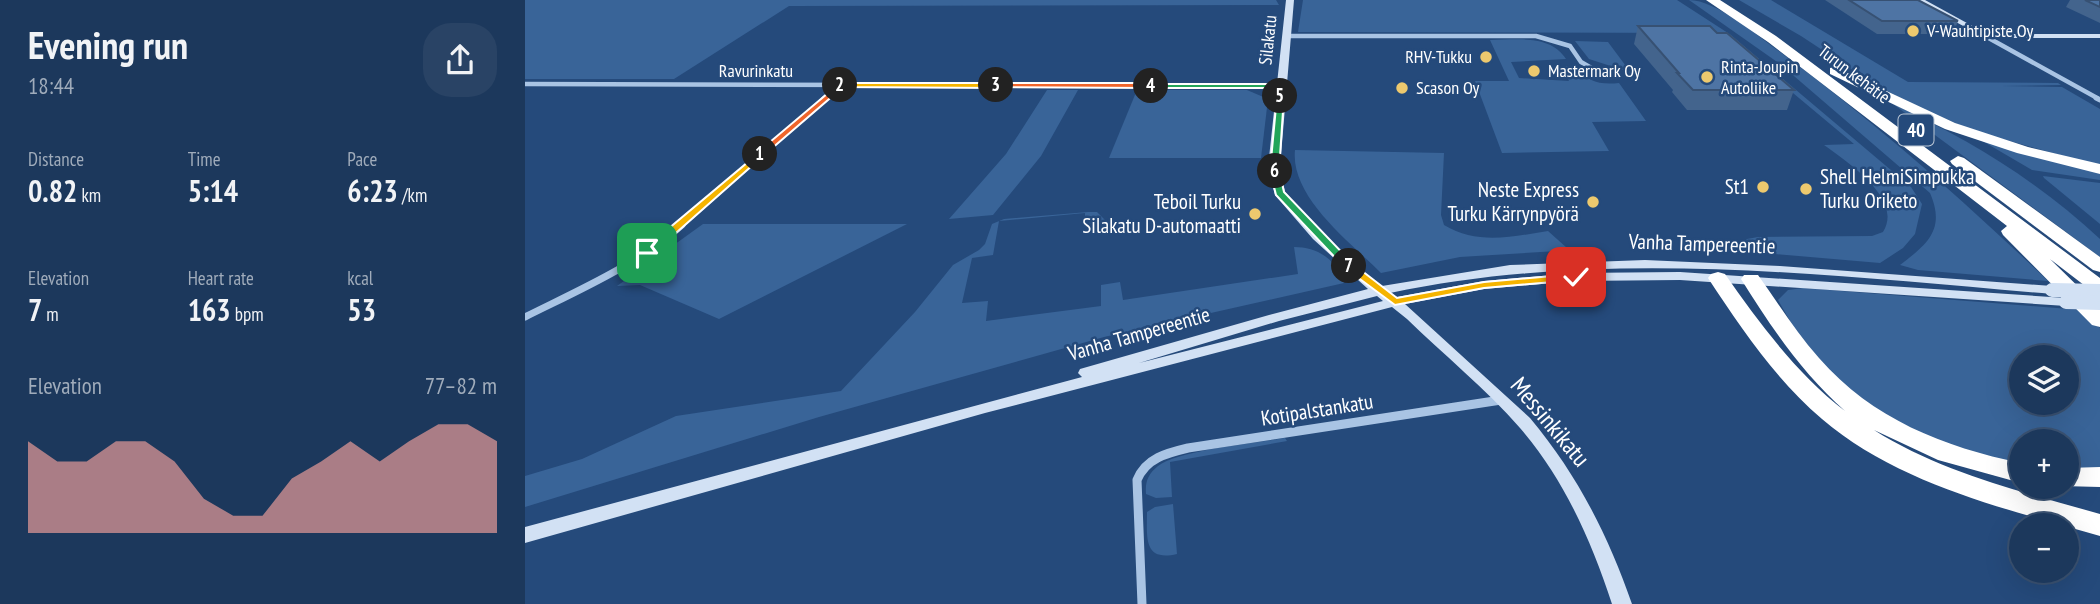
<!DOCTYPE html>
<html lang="en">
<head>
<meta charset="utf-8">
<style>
  :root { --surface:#1c385c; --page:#294365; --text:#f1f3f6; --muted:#a0acbb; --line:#3a5272; --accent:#e69b98 }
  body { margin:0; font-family:"PT Sans Narrow",sans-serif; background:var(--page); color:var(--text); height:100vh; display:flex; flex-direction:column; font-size:26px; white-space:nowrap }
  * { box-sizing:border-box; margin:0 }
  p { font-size:23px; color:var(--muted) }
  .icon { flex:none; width:38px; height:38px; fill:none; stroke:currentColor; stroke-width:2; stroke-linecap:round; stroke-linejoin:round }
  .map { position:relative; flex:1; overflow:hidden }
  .drawer { display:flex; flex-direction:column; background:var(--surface); width:525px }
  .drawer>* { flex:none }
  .controls { position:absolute; left:1484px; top:345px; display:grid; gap:14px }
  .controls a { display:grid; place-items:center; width:70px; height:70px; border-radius:50%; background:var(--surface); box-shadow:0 7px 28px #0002,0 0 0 2px var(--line); font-size:35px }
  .pin { position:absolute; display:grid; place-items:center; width:60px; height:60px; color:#fff; margin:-30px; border-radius:14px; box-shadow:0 4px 10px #0006 }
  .km { position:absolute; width:35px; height:35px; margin:-18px; border-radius:50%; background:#222; color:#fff; font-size:19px; line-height:35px; text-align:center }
  .round { display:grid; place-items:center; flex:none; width:74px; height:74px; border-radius:28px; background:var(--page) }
  .summary { display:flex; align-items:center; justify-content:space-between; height:119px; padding:0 28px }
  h1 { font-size:38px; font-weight:700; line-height:52px }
  .stats { display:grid; grid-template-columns:repeat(3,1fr); gap:10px; height:119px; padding:7px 28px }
  .stats div { display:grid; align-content:center }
  .stats b { font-size:30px; font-weight:700 }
  .stats small { font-size:19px; font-weight:400 }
  .stats p { font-size:19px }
  .chart { height:196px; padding:14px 28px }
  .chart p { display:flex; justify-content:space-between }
  .chart svg { width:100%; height:126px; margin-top:7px; fill:var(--accent); opacity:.7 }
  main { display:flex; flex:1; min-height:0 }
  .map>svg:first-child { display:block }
  .green { fill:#396498; fill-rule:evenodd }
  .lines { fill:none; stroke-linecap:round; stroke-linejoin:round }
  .street-far3 { stroke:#a9c4e4; stroke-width:4.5 }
  .street-far2 { stroke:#a9c4e4; stroke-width:5 }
  .street-far1 { stroke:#a9c4e4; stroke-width:7 }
  .street { stroke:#a9c4e4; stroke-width:9 }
  .secondary { fill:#d2e1f4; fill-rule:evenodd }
  .highway { fill:#fff; fill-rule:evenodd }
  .secondary-bridge { stroke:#d2e1f4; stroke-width:14 }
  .wall { fill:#43648d }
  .building { fill:#4e74a4; stroke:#375173; stroke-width:2 }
  .split-1 { fill:#f5b400; stroke:#fff; stroke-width:2 }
  .split-2 { fill:#f0652b; stroke:#fff; stroke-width:2 }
  .split-3 { fill:#f5b400; stroke:#fff; stroke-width:2 }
  .split-4 { fill:#f0652b; stroke:#fff; stroke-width:2 }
  .split-5 { fill:#22a559; stroke:#fff; stroke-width:2 }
  .split-6 { fill:#22a559; stroke:#fff; stroke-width:2 }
  .split-7 { fill:#22a559; stroke:#fff; stroke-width:2 }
  .split-8 { fill:#f5b400; stroke:#fff; stroke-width:2 }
  .poi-dot { fill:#edc96e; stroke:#254a7b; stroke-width:2.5 }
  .labels { text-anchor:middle; stroke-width:5; stroke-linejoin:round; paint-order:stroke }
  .far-poi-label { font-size:18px; fill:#fff; stroke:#254a7b; text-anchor:start }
  .far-street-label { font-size:18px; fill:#fff; stroke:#254a7b }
  .shield { fill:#254a7b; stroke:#bec9d7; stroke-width:2 }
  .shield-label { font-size:19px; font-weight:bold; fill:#fff }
  .poi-label { font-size:21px; fill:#fff; stroke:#254a7b; text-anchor:end }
  .street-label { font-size:21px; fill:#fff; stroke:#254a7b }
  .near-street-label { font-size:24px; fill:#fff; stroke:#254a7b }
</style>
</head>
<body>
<main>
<section class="drawer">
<div class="summary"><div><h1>Evening run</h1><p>18:44</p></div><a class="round"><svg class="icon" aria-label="share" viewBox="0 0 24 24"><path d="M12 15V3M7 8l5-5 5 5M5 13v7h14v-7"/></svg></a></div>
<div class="stats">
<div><p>Distance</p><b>0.82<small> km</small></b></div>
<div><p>Time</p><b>5:14</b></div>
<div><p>Pace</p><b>6:23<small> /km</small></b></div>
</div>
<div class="stats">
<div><p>Elevation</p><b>7<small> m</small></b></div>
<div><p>Heart rate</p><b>163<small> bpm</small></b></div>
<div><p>kcal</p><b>53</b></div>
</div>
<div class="chart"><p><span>Elevation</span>77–82 m</p>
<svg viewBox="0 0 160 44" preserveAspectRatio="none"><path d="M0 44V12L10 19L20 19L30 12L40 12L50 19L60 32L70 38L80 38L90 25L100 19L110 12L120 19L130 12L140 6L150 6L160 12V44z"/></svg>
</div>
</section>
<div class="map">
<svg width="1575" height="604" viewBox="0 0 1575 604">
  <rect width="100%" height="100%" fill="#254a7b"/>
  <!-- green -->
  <g class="green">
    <polygon points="0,0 751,0 754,5 264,6 149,79 0,79"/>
    <path d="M778 0H1152L1206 35 1386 187 1397 204 1390 234 1378 248 1355 263 1226 252 1215 246 1222 239 1233 237 1347 236 1358 232C1379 199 1322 162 1299 145L1329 144 1196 33 773 32Z"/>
    <path d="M1164 0C1191 0 1233 36 1255 52 1350 122 1438 200 1523 281L1393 270 1375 265C1402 244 1421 230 1405 193L1255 64Z"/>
    <polygon points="1214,0 1246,0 1383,82 1533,83 1536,85 1476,86 1537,87 1575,109 1575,166 1445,130 1358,90 1276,36"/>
    <path d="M965 40C992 40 1025 34 1041 59L986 62 994 78 1044 81 1036 66H1051C1062 82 1075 85 1094 83L1121 121 1067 122 1084 151 977 153 950 81H984Z"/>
    <polygon points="1050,41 1083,42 1112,81 1103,78 1098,70 1064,59"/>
    <polygon points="522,90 553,90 516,156 468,215 424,219 481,154"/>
    <polygon points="612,90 722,90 743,99 736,158 584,158"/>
    <path d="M1368 104C1444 139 1514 182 1575 239V257Z"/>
    <polygon points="1454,139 1575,172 1575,180 1507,170"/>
    <path d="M770 150 919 153 916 215 919 225C952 245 986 237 1023 231L1042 248 1049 250 935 257 856 273C825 242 765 197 770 150Z"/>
    <polygon points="1518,176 1575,183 1575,224 1519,178"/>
    <path d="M563 212H572L584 224 560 226V213L474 221 468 255 447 258 437 303 463 301 461 321 576 306V285L595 282 598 300 773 274 769 247C793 247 812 260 819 283L579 337 294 417 0 507V476L57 459 151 416 316 391 390 312 428 265 454 250 460 244 467 224 479 219Z"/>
    <polygon points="178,224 382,224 194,319 115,285 92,286"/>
    <path d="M1278 288 1556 310 1575 328V472L1542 473V441H1496V469L1385 431 1315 385 1269 328 1253 300 1263 290ZM1496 357H1542V402H1496Z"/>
    <path d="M760 438 762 441 645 462 647 497 631 498 621 494C620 482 623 474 633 466 654 450 731 443 760 438Z"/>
    <path d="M648 504 652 554C618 562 622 537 622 512L630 507Z"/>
  </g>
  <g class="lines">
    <!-- street-far3 -->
    <g class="street-far3">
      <polyline points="762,36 1011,36 1045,46 1056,62 1075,73"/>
      <polyline points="1460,36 1574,99"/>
      <polyline points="0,84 757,86"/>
      <polyline points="298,99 313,86"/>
    </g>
    <!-- street-far2 -->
    <g class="street-far2">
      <polyline points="1571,98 1575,100"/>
      <polyline points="155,227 300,98"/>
    </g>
    <!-- street-far1 -->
    <path class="street-far1" d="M0 317C54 290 112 265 157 225"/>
    <!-- street -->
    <path class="street" d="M617 604 612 480C621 458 642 453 663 448L976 400"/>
    <!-- secondary -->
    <g class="secondary">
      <path d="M761 0H769L755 167 760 192 796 233 837 271 857 286 985 265 1120 260 1255 266 1527 286 1534 290 1527 294C1308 276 1083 247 865 293L872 297 959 281 1051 273 1155 272 1541 298 1548 302 1541 306 1155 280 1051 281 959 289 880 304 1005 418C1052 474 1083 535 1107 604H1087C1066 540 1039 479 995 428 962 390 918 354 882 319L867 307 460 413 0 543V527L557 377 553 373 555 369 744 315 843 289 788 239 750 195 743 167ZM852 296 858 301 614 363 754 321Z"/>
      <polygon points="1391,0 1400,0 1462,34 1575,34 1575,38 1460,38"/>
    </g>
    <!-- highway -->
    <g class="highway">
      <polygon points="1181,0 1195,0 1251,36 1575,278 1575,294 1568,292 1525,259 1575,308 1575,327 1567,325 1478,235 1476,231 1482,226 1243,42"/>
      <polygon points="1310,67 1430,123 1503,147 1575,164 1575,174 1492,153 1420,129 1305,74 1305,68"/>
      <polygon points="1433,156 1439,158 1575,257 1575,272 1568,270 1427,164 1425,161"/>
      <path d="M1193 272 1200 274C1234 323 1272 374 1320 411 1277 373 1246 327 1216 279L1219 275H1233C1253 303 1271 332 1294 358 1347 419 1419 447 1496 463V483L1413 460 1349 430C1417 473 1498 492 1575 514V536C1482 509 1374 485 1297 419 1251 380 1216 328 1183 278L1186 274Z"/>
      <polygon points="1575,467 1575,487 1537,486 1542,486 1542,468"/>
    </g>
    <!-- secondary-bridge -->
    <g class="secondary-bridge">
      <polyline points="1527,290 1575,291"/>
      <polyline points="1541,302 1575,303"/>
    </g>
  </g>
  <!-- wall -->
  <g class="wall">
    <polygon points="1300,0 1393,0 1433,21 1428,34 1352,34"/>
    <polygon points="1545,0 1575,0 1575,23 1541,7"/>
    <polygon points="1113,26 1192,33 1269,90 1262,110 1162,110 1147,92 1148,90 1109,44"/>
  </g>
  <!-- building -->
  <g class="building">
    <polygon points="1324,0 1393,0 1433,21 1357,21"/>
    <polygon points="1560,0 1575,0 1575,7"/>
    <polygon points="1113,26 1185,26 1192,33 1202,33 1269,90 1168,90 1152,73 1154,73"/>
  </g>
  <!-- split-1 -->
  <polygon class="split-1" points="235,152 238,153 238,156 126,255 118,255 118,250"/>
  <!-- split-2 -->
  <polygon class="split-2" points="315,83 318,87 238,156 232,156 232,153"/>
  <!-- split-3 -->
  <polygon class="split-3" points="315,83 471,83 474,85 471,88 313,87"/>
  <!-- split-4 -->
  <polygon class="split-4" points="471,83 626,83 630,86 626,88 468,87"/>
  <!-- split-5 -->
  <polygon class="split-5" points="624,84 757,84 760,86 759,96 755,98 752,96 753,88 626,88"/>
  <!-- split-6 -->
  <polygon class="split-6" points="755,94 759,96 754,171 750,173 745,171 752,96"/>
  <!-- split-7 -->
  <polygon class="split-7" points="750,168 754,171 759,192 828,264 828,268 820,268 751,195 745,171"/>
  <!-- split-8 -->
  <polygon class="split-8" points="820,264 828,264 872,298 959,282 1051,274 1056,277 1051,280 959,288 870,305 820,268"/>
  <!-- markers -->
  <g class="poi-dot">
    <circle cx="1388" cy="31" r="7"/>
    <circle cx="961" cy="57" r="7"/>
    <circle cx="1009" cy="71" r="7"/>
    <circle cx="1182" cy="77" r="7"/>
    <circle cx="877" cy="88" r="7"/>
    <circle cx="1238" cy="187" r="7"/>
    <circle cx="1281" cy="189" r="7"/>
    <circle cx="1068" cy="202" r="7"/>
    <circle cx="730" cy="214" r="7"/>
  </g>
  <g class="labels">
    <!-- far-poi labels -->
    <g class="far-poi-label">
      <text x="1402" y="37">V-Wauhtipiste Oy</text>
      <text x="947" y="63" text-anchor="end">RHV-Tukku</text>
      <text x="1196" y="73">Rinta-Joupin<tspan x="1196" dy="21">Autoliike</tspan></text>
      <text x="1023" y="77">Mastermark Oy</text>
      <text x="891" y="94">Scason Oy</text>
    </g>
    <!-- far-street labels -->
    <g class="far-street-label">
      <text transform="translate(743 40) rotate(-84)" y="6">Silakatu</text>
      <text x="231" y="77">Ravurinkatu</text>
      <text transform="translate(1329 74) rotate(37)" y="6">Turun kehätie</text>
    </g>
    <!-- shield labels -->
    <rect class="shield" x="1373.5" y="114.5" width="35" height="31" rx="5"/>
    <g class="shield-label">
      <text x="1391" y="137">40</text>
    </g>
    <!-- poi labels -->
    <g class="poi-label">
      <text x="1295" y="184" text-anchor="start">Shell HelmiSimpukka<tspan x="1295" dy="24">Turku Oriketo</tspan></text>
      <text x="1224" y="194">St1</text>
      <text x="1054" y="197">Neste Express<tspan x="1054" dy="24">Turku Kärrynpyörä</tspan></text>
      <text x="716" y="209">Teboil Turku<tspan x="716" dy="24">Silakatu D-automaatti</tspan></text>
    </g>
    <!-- street labels -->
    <g class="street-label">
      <text transform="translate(1177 244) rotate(2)" y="7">Vanha Tampereentie</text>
      <text transform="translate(614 334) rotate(-16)" y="7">Vanha Tampereentie</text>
      <text transform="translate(792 410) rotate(-9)" y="7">Kotipalstankatu</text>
    </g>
    <!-- near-street labels -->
    <g class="near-street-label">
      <text transform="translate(1025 422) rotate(50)" y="8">Messinkikatu</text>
    </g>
  </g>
</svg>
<div class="controls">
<a><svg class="icon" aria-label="layers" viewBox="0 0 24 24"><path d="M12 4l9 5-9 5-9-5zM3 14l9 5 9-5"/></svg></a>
<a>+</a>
<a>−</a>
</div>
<div class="pin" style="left:122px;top:253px;background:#1e9e55"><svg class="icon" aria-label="arrive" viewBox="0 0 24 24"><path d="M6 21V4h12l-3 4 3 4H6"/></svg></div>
<div class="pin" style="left:1051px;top:277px;background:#d93025"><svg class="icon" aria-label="check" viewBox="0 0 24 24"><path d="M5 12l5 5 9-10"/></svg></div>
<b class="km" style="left:235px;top:154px">1</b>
<b class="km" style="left:315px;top:85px">2</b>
<b class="km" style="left:471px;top:85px">3</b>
<b class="km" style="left:626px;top:86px">4</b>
<b class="km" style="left:755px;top:96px">5</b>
<b class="km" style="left:750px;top:171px">6</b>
<b class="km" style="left:824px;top:266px">7</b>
</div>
</main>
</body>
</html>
